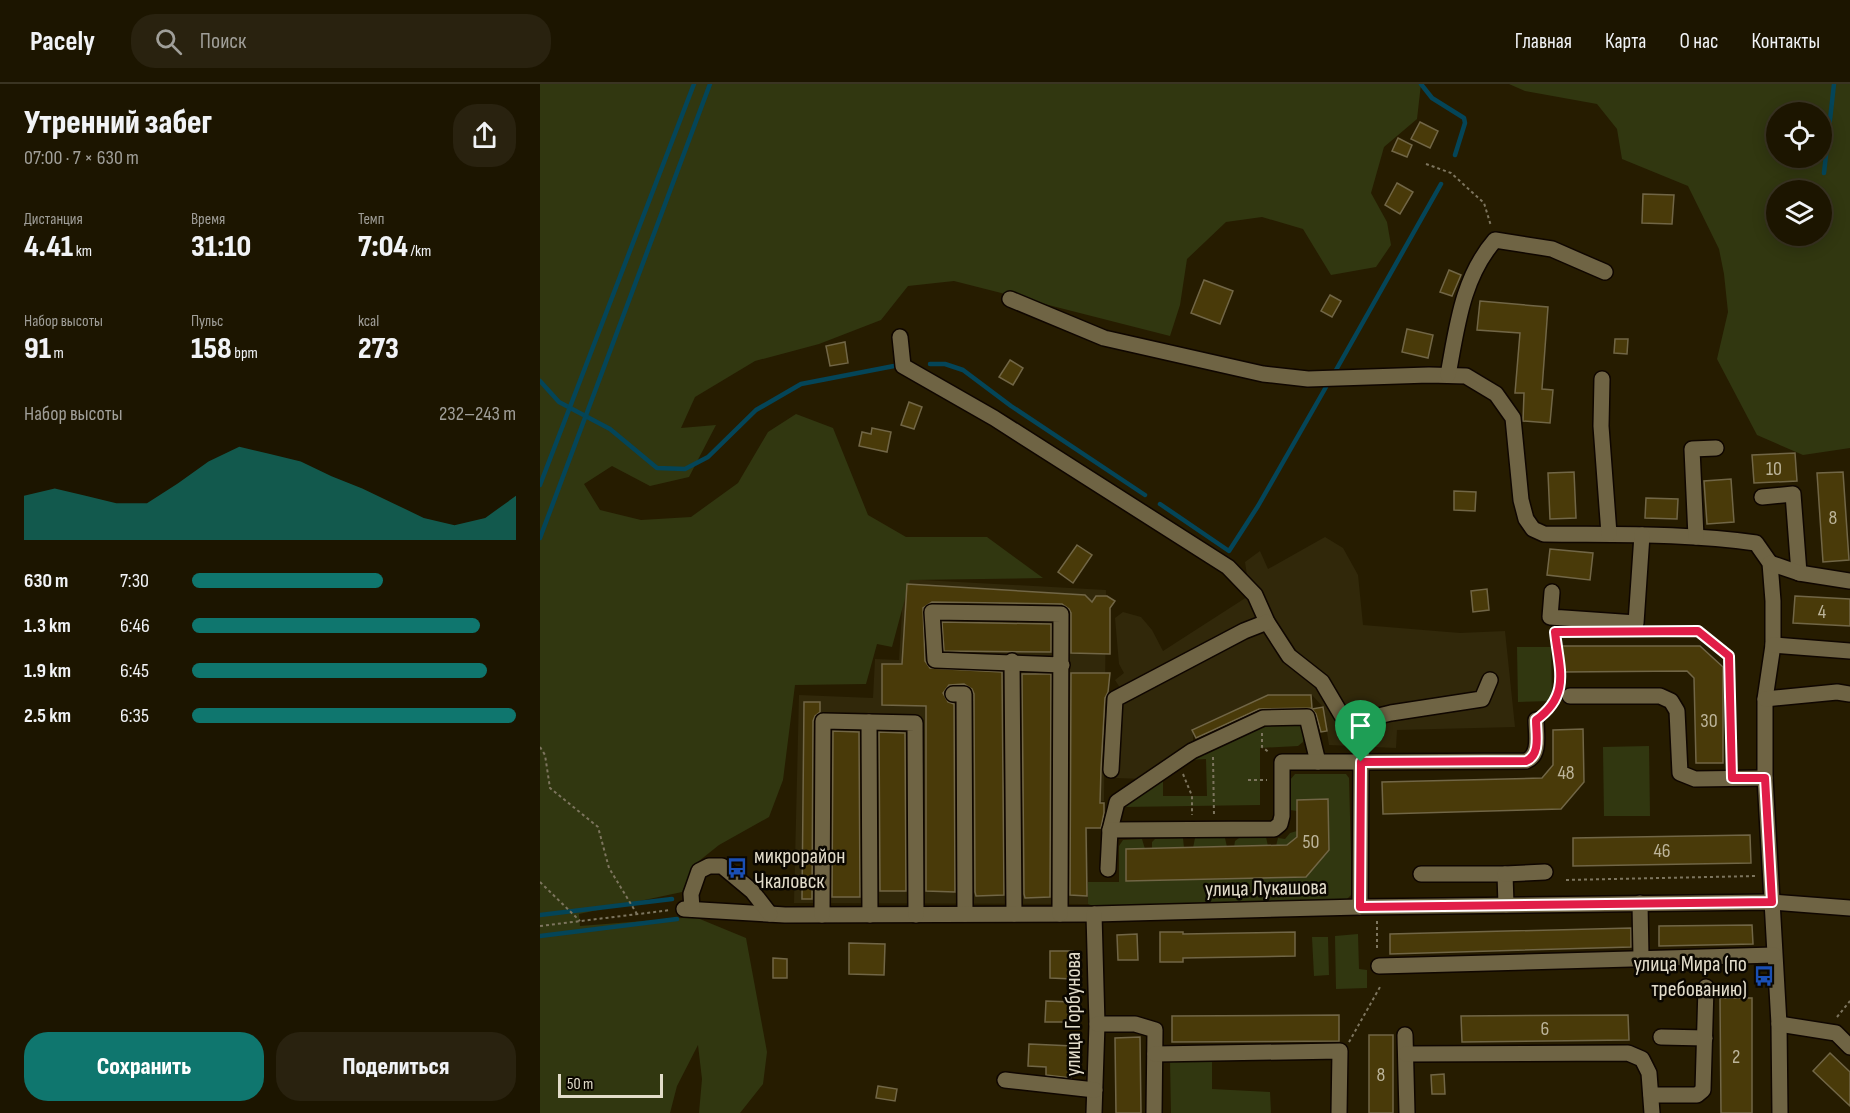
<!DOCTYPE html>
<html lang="ru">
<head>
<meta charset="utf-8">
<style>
  :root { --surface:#1c1500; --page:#29220f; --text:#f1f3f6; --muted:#a09f99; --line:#3a3422; --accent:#0f766e }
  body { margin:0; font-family:"Sofia Sans Condensed",sans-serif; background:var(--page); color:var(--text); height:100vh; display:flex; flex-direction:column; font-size:22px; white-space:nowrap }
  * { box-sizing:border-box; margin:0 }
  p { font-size:20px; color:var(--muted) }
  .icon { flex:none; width:33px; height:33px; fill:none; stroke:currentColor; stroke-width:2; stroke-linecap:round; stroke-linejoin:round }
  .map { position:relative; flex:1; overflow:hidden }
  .details { display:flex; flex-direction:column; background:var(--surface); width:540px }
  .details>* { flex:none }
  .buttons { position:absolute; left:1226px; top:18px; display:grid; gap:12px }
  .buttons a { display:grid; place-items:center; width:66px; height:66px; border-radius:50%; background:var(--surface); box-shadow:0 3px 15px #0003,0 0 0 2px var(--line); font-size:30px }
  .scale { position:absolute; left:18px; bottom:15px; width:105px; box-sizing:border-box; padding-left:6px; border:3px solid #e2dcca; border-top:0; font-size:16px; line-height:21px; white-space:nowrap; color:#e2dcca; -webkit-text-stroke:4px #0b0700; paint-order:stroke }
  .pin { position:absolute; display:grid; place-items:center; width:51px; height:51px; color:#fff; margin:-62px -26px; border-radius:50% 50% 50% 0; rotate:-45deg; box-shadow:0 0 6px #0007 }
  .pin .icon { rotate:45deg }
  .round { display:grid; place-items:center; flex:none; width:63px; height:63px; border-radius:24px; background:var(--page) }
  .head { display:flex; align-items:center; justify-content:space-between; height:102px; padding:0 24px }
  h1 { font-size:33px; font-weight:800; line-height:45px }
  .stats { display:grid; grid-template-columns:repeat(3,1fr); gap:9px; height:102px; padding:6px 24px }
  .stats div { display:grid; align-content:center }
  .stats b { font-size:30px; font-weight:800 }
  .stats small { font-size:16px; font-weight:400 }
  .stats p { font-size:16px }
  .chart { height:168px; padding:12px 24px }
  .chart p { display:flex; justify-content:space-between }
  .chart svg { width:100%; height:108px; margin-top:6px; fill:var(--accent); opacity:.7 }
  .primary-button { display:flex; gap:12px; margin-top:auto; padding:12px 24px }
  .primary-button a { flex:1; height:69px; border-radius:24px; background:var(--accent); color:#fff; font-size:24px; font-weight:800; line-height:69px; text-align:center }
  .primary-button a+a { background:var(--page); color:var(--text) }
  ul { padding:0 24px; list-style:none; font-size:20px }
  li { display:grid; grid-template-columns:96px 72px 1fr; align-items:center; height:45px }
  li i { height:15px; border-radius:8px; background:var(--accent) }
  header { display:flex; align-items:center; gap:36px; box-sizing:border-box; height:84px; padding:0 30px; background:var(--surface); border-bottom:2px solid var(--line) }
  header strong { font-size:28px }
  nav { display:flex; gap:33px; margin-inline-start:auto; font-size:21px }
  .search { width:420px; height:54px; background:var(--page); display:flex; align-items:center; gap:15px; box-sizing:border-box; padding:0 21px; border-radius:24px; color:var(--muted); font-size:22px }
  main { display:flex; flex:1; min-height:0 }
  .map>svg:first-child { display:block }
  .built { fill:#31280a }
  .green { fill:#313710; fill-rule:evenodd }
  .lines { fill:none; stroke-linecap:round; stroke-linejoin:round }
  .stream { stroke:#044558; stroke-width:4.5 }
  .building { fill:#493a09; stroke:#716646; stroke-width:1.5 }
  .minor-casing { stroke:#0f0600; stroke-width:18 }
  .path { stroke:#7d755e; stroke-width:2; stroke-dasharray:3 3; stroke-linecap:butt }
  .minor { stroke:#6f6444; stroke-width:15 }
  .route-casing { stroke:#fff; stroke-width:12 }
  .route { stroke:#e11d48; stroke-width:8 }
  .labels { text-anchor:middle; stroke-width:5; stroke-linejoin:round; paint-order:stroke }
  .number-label { font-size:20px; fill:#bcb49a }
  .poi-label { font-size:22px; fill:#e2dcca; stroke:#0b0700; text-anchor:start }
  .street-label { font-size:22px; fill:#e2dcca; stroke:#0b0700 }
</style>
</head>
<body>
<header>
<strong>Pacely</strong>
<div class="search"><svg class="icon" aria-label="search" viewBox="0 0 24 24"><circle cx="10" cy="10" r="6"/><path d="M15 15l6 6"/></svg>Поиск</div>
<nav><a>Главная</a><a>Карта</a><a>О нас</a><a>Контакты</a></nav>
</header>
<main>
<section class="details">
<div class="head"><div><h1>Утренний забег</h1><p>07:00 · 7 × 630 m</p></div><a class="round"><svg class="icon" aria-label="share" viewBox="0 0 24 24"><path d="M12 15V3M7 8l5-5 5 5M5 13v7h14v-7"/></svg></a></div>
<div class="stats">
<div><p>Дистанция</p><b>4.41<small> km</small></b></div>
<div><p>Время</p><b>31:10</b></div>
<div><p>Темп</p><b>7:04<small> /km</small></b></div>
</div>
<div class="stats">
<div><p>Набор высоты</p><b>91<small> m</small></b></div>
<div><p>Пульс</p><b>158<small> bpm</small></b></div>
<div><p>kcal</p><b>273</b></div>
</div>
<div class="chart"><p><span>Набор высоты</span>232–243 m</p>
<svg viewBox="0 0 160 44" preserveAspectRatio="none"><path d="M0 44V26L10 23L20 26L30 29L40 29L50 21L60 12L70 6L80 9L90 12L100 18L110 23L120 29L130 35L140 38L150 35L160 26V44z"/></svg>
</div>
<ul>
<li><b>630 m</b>7:30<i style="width:59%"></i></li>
<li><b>1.3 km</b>6:46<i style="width:89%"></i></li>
<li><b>1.9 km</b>6:45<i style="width:91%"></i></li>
<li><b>2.5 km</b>6:35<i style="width:100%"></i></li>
</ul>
<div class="primary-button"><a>Сохранить</a><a>Поделиться</a></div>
</section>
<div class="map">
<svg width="1310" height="1029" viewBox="0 0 1310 1029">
  <rect width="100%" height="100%" fill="#261c00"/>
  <!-- built -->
  <g class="built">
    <polygon points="785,453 803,464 818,491 823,541 920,549 965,547 975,643 857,646 856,664 789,661 783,623 772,611 727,611 653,645 653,659 604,695 576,694 579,628 584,610 575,596 584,589 579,580 575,534 583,528 601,533 612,546 623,567 710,511 705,478 720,467 728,485"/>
    <polygon points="364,495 566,506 564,717 547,719 548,820 254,819 259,611 333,614 335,575 359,576"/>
  </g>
  <!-- green -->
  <g class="green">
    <polygon points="0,0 881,0 877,35 844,63 831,109 847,138 851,161 836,183 791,191 763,145 722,133 686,138 647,175 640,221 630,252 414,197 368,202 341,236 279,260 215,277 155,313 141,344 176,341 149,393 110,402 72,382 44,400 60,426 101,436 151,433 198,399 228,348 256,330 293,344 328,431 366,453 447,453 503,494 370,496 352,563 337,560 326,600 255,601 243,696 229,733 179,761 154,781 142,808 39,830 40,842 155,833 206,854 227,968 223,1000 200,1029 159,1029 162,995 158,961 137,1002 130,1029 0,1029"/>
    <path d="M969 0H1310V364L1263 371 1217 351 1177 275 1188 228 1184 190 1179 165 1148 102 1082 75 1077 45 1057 20 985 7ZM1236 28H1281V74H1236ZM1236 106H1281V152H1236Z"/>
    <polygon points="977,563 1011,563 1012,617 978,618"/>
    <polygon points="726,638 760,639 764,652 763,658 758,662 720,664 720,721 582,723 623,692 623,712 667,712 666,675 649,676"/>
    <polygon points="1109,662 1110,732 1064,732 1063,663"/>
    <polygon points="755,690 806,690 809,694 812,810 803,819 556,823 548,820 548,798 579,798 579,762 583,756 602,755 605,765 612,764 612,758 615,755 643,754 644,764 653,764 655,754 685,754 687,763 694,763 695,757 699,754 726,753 728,762 736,762 738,754 745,755 750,749 757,747 757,727 750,726 750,696"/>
    <polygon points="818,850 819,885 827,886 827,904 796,905 795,852"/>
    <polygon points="772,853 788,853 789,891 774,892"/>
    <polygon points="672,973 672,1005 730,1008 731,1029 631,1029 630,976"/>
  </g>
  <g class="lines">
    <!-- stream -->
    <g class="stream">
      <polyline points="881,0 892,14 924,34 925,39 915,71"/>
      <polyline points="1284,89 1294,0"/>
      <polyline points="390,280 405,280 423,286 471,322 605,411"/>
      <polyline points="796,286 901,100"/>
      <polyline points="0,297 19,318 70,345 117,384 145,385 168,373 216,326 261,300 354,282"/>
      <polyline points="0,401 154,0"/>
      <polyline points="620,420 689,467 718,422 786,303"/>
      <polyline points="0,454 170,0"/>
      <polyline points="0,831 132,815"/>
      <polyline points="0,852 137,835"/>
    </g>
  </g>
  <!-- building -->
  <g class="building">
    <polygon points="880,38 898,47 890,64 871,55"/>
    <polygon points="858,54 872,61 867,73 852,67"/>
    <polygon points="857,99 873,108 860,130 845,121"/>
    <polygon points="1103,110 1134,111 1132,140 1102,139"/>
    <polygon points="909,186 921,191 912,212 900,208"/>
    <polygon points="664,196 693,207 680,240 651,229"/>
    <polygon points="790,211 801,217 792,233 781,227"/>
    <polygon points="940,217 1008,223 1002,305 1013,306 1010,339 983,337 984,309 975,309 980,249 937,246"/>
    <polygon points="867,245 893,251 888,274 862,268"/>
    <polygon points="1075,255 1088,255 1087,270 1074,269"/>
    <polygon points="305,258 308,279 290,282 286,262"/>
    <polygon points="470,276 483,284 473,301 459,293"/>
    <polygon points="369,318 382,323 374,345 361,341"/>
    <polygon points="332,344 351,348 347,368 319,362 322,348 331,350"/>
    <polygon points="1255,369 1257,397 1214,399 1212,371"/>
    <polygon points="1034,388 1036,434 1010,435 1008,389"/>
    <polygon points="1303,388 1309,476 1283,478 1277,389"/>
    <polygon points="1191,395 1194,438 1167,440 1164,397"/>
    <polygon points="914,407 936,408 935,427 914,426"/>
    <polygon points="1106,414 1138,415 1137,435 1105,434"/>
    <polygon points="537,461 552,471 533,499 518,488"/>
    <polygon points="1010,465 1053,469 1050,496 1007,491"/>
    <polygon points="367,500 545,511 552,518 556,512 567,512 575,517 570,524 570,570 531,569 531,529 529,525 522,520 392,518 383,524 385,577 390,584 462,588 464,811 436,812 435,808 434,610 432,605 424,600 409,601 403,609 408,618 414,620 415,808 386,807 386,622 342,621 342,580 362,580"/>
    <polygon points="947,505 949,526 933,528 931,507"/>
    <polygon points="1255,512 1310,515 1310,542 1253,539"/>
    <polygon points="402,538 511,540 511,568 404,567"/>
    <polygon points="1022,562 1160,562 1183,583 1183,679 1156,679 1154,594 1147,587 1022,588"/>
    <polygon points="531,589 570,589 568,608 565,614 561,685 560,719 564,719 564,729 561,744 546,744 547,812 530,811"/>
    <polygon points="482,590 511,590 510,813 485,814 484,810"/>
    <polygon points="728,611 771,611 772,624 719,625 656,654 652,646"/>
    <polygon points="264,618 280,618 280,628 275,632 273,637 272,815 262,815"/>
    <polygon points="783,623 787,647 781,648 776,630 772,625"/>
    <polygon points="1043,645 1044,698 1021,725 843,730 842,698 1002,694 1013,681 1013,646"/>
    <polygon points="293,647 319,648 320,813 292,813"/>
    <polygon points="339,648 365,649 366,807 340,807"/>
    <polygon points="788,715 789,766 766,793 586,797 586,765 747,761 757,753 757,716"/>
    <polygon points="1210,751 1211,779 1033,782 1033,754"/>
    <polygon points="1212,841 1213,860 1119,862 1119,842"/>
    <polygon points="1091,844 1091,863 850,870 850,850"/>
    <polygon points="620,848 643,848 643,850 755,848 755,872 643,874 643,878 620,878"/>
    <polygon points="597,850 598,876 578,876 577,851"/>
    <polygon points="309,859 345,860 344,891 309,890"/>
    <polygon points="510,867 533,867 533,895 510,894"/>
    <polygon points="233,874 247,875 247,894 233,894"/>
    <polygon points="1180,914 1212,914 1212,1029 1181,1029"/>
    <polygon points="506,917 532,918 532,938 505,938"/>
    <polygon points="799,931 799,957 632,958 632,932"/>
    <polygon points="1088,931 1089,956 922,958 921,932"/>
    <rect x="829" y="951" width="24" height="78"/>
    <polygon points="600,953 601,1029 576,1029 575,954"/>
    <polygon points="489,960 533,962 531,994 506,991 506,983 488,982"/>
    <polygon points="1290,969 1310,988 1310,1022 1273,987"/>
    <polygon points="904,990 905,1010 892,1010 891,991"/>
    <polygon points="338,1002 357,1005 355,1017 336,1014"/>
  </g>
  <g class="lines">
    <!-- minor casing -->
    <g class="minor-casing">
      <g id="minor">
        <path d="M470 215 564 254 723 290 768 295 889 291 926 292 956 310 973 334 981 416 986 435 993 445 1004 450C1075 451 1146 449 1216 459L1230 479 1233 517V561L1225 615V694L1239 940 1240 1029"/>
        <polyline points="360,253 363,282 454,334 688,483 715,511 727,538 749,572 782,598 802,632 822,636 851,629 942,615 950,596"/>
        <path d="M908 291C917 243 922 194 955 156L1012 165 1065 188"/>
        <polyline points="1062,295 1061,342 1069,450"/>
        <polyline points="1222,413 1253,410 1259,489"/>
        <polyline points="1156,453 1152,365 1176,364"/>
        <polyline points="1230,479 1259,489 1310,497"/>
        <polyline points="1012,508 1010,533 1096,539 1102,451"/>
        <polyline points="1233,561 1310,567"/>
        <polyline points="472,577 474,830"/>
        <polyline points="413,610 424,610 425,830"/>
        <polyline points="1030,612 1120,612 1131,617 1137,627 1140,689 1155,695 1225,694"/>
        <polyline points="1225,615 1297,608 1310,610"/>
        <path d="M822 636 821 678 986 677C1001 671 996 650 996 636"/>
        <polyline points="329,638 330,831"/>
        <polyline points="571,686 575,615 704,547 727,538"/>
        <polyline points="570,746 577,718 652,667 723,634 767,633 778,678"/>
        <polyline points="568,785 570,746 734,745 740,740 742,732 742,678 821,678 820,823"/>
        <polyline points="881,790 965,790 966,821"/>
        <polyline points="965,790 1005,788"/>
        <polyline points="1100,819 1101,873"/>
        <polyline points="144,825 245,831 554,830 820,823 1232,818 1310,824"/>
        <polyline points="152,825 151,810 159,787 169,782 182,782 212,807 230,830"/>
        <polyline points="520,830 521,530 392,528 395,576 522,581"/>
        <polyline points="554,830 557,940 554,1029"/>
        <polyline points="282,831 283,637 375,639 376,831"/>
        <polyline points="839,882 1234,871"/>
        <polyline points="557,940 595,940 615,946 614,1029"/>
        <polyline points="1239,940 1296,949 1310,963"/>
        <polyline points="865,951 867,1029"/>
        <polyline points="1121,953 1165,954"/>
        <polyline points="615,970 800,967 799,1029"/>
        <polyline points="866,970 1088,969 1102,975 1109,989 1112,1029"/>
        <polyline points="465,996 555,1006"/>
        <polyline points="1111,1011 1157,1011 1163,1006 1166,903"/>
      </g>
    </g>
    <!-- path -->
    <g class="path">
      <polyline points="886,80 911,89 944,119 951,142"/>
      <polyline points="1107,547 1158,547 1189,572 1192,680"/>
      <polyline points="1015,548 1021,602"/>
      <polyline points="1009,627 1016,612"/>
      <polyline points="722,649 722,663 730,669"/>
      <polyline points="0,663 5,671 10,704 58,743 69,784 97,830"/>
      <polyline points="673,673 674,731"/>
      <polyline points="643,690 652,712 652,731"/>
      <polyline points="708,696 727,696"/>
      <polyline points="1026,796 1217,792"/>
      <polyline points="0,798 40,837"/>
      <polyline points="837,837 837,867"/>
      <polyline points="0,842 131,826"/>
      <polyline points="1297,933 1310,917"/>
      <polyline points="809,958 840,903"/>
    </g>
    <!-- minor -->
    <use href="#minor" class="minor"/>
  </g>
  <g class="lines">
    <!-- route casing -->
    <g class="route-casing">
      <path id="route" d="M1158 547 1189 572 1192 694H1225L1232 818 820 823 821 678 986 677C1001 671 996 650 996 636 1031 611 1019 585 1015 548Z"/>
    </g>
    <!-- route -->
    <use href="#route" class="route"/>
  </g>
  <!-- icons -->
  <defs>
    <g id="bus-bare" transform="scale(1.62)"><path d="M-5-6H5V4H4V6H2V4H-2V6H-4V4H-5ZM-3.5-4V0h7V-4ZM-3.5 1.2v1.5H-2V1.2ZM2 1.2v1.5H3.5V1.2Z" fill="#1a4fb4" stroke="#0b0700" stroke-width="2.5" paint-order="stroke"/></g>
  </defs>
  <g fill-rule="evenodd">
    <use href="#bus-bare" x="197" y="784"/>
    <use href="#bus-bare" x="1224" y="892"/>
  </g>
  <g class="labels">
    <!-- number labels -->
    <g class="number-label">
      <text x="1234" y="391">10</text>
      <text x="1293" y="440">8</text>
      <text x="1282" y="534">4</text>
      <text x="1169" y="643">30</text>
      <text x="1026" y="695">48</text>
      <text x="771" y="764">50</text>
      <text x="1122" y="773">46</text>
      <text x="1005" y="951">6</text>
      <text x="1196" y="979">2</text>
      <text x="841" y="997">8</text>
    </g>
    <!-- poi labels -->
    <g class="poi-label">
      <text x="214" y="779">микрорайон<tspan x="214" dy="25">Чкаловск</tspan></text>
      <text x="1207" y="887" text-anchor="end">улица Мира (по<tspan x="1207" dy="25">требованию)</tspan></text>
    </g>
    <!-- street labels -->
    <g class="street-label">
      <text transform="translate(726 803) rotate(-1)" y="8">улица Лукашова</text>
      <text transform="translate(532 930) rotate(-90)" y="8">улица Горбунова</text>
    </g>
  </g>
</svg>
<div class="buttons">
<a><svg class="icon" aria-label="locate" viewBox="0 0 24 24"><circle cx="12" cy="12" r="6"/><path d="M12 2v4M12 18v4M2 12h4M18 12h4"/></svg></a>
<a><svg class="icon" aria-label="layers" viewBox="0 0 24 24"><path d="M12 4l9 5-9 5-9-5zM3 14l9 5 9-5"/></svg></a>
</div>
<div class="scale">50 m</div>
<div class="pin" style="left:821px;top:678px;background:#1e9e55"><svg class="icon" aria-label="arrive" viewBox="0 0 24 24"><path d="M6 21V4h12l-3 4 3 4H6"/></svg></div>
</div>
</main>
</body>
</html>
